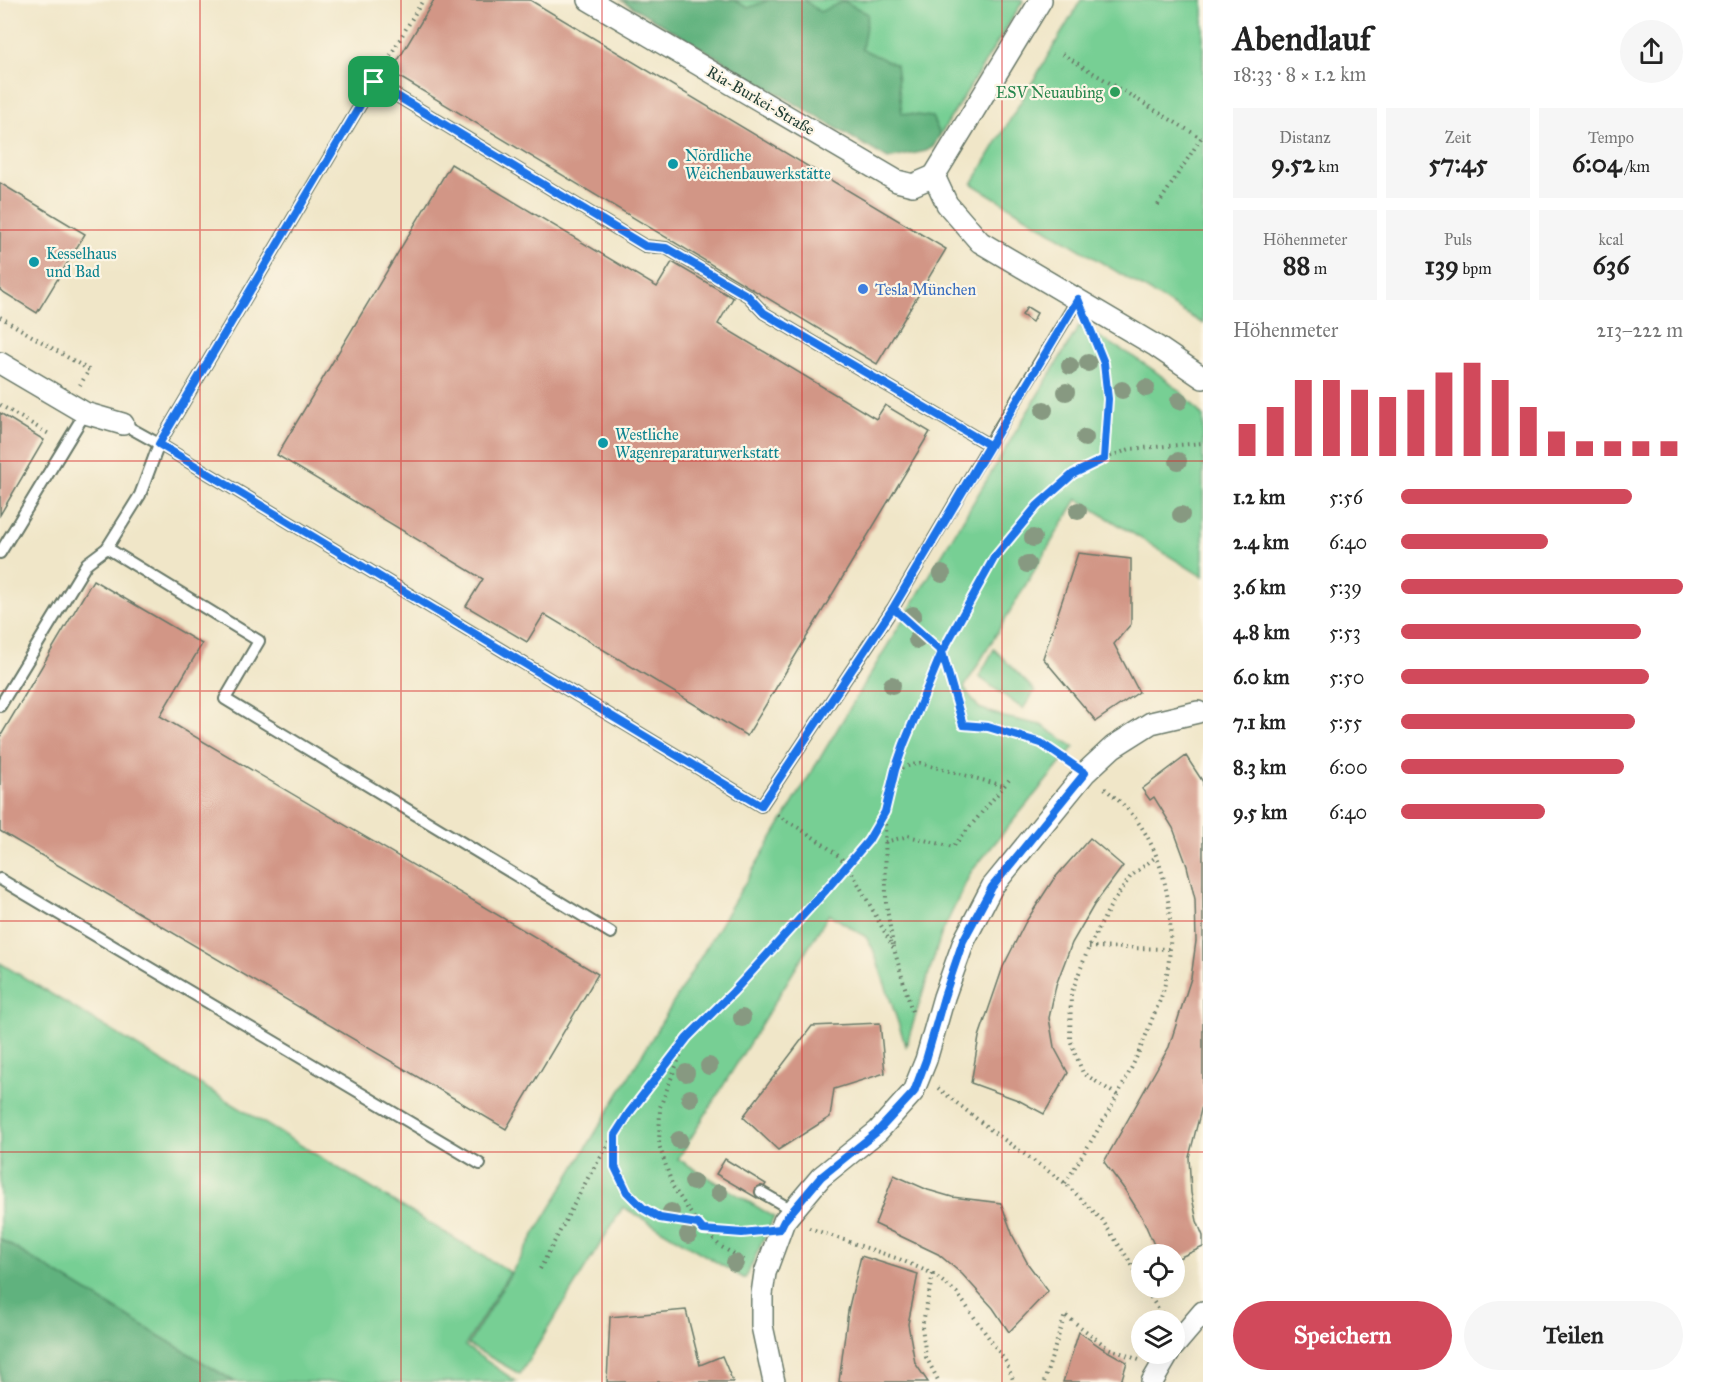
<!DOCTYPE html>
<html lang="de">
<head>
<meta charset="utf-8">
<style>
  :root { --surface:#fff; --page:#f6f6f6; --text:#222; --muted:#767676; --accent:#d1495b }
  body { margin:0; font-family:"IM FELL Great Primer",serif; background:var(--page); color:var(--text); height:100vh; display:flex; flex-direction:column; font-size:22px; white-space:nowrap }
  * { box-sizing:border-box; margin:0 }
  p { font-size:20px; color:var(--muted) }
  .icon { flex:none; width:33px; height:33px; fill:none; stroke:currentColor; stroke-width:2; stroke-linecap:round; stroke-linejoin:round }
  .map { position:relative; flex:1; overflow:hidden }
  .details { display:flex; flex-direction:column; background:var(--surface); width:510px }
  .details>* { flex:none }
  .buttons { position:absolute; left:1131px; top:1244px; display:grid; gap:12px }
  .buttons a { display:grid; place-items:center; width:54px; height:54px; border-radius:50%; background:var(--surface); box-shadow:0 6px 24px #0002; font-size:30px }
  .pin { position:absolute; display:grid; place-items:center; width:51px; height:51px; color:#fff; margin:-26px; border-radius:12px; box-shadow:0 3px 9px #0006 }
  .round { display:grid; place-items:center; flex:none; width:63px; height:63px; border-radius:32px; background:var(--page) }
  .overview { display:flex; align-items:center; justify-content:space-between; height:102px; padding:0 30px }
  h1 { font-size:33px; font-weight:700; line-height:45px }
  .stats { display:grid; grid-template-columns:repeat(3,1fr); gap:9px; height:102px; padding:6px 30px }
  .stats div { display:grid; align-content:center; border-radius:0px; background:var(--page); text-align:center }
  .stats b { font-size:26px; font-weight:700 }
  .stats small { font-size:16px; font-weight:400 }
  .stats p { font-size:16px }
  .chart { height:168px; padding:12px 30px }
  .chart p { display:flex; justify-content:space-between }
  .chart svg { width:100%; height:108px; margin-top:6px; stroke:var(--accent); stroke-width:6 }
  .button { display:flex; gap:12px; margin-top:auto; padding:12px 30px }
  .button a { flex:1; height:69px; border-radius:36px; background:var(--accent); color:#fff; font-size:24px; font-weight:700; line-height:69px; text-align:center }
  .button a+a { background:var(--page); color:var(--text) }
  ul { padding:0 30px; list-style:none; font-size:20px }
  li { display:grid; grid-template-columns:96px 72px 1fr; align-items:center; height:45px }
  li i { height:15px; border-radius:8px; background:var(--accent) }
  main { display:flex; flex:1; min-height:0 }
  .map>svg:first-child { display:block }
  .green { fill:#77cf94; stroke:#4b8664; stroke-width:1.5 }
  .forest { fill:#61b27e; stroke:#407859; stroke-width:1.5 }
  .building { fill:#d29686 }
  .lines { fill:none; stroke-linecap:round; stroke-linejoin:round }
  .service-casing { stroke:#687868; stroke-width:14 }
  .minor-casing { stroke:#687868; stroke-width:24 }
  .path { stroke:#687868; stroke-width:4; stroke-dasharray:1.5 4.5; stroke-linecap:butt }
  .service { stroke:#fff; stroke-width:10 }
  .minor { stroke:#fff; stroke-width:21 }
  .tree { fill:#879981 }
  .route-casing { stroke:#fff; stroke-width:12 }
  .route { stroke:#1a73e8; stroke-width:8 }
  .grid { fill:none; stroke:#d62828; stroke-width:1.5; stroke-opacity:0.55 }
  .leisure-dot { fill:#2e9e5b; stroke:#fcf5e5; stroke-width:2 }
  .culture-dot { fill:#0f9aa8; stroke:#fcf5e5; stroke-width:2 }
  .shop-dot { fill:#3f7fe0; stroke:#fcf5e5; stroke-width:2 }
  .labels { text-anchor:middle; stroke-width:4.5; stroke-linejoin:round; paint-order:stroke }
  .leisure-label { font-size:16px; fill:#27864d; stroke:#fcf5e5; text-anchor:end }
  .street-label { font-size:16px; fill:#1f3d34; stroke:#fcf5e5 }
  .culture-label { font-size:16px; fill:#0d838f; stroke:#fcf5e5; text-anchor:start }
  .shop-label { font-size:16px; fill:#366cbe; stroke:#fcf5e5; text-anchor:start }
</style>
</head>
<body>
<main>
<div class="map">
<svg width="1203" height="1382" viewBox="0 0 1203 1382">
  <rect width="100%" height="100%" fill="#fcf5e5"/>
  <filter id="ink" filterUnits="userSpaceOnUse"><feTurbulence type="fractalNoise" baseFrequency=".0167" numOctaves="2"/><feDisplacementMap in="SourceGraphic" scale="12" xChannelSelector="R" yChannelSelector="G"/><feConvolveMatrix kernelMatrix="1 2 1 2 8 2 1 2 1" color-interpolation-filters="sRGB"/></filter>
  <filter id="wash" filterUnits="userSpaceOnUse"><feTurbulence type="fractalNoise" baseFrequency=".008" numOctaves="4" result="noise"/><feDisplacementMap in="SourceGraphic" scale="24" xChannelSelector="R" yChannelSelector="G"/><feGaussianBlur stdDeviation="1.35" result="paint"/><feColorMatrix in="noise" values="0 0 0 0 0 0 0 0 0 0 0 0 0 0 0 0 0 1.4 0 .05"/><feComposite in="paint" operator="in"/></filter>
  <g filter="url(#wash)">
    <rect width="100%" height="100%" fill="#f0e6c8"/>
    <!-- green -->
    <g class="green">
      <polygon points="714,0 1020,0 1023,1 940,135 935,123 902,113"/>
      <polygon points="1081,0 1203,0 1203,324 972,184"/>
      <path d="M1079 326C1124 351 1171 374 1203 417V577L1077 499 964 688 979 708 1004 717 1041 725 1074 747 971 872 941 935 906 1046 873 949 866 937 829 914 678 1159 774 1217 745 1279 623 1207 520 1374 468 1345Z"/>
      <polygon points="994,649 1035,691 1023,709 979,677"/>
      <polygon points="0,963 510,1272 465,1346 517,1382 235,1382 0,1239"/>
    </g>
    <!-- forest -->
    <g class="forest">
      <polygon points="621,0 734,0 748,8 769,0 804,0 820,12 844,1 868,14 862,49 896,65 902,113 932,117 940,135 933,147 926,151 888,159"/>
      <polygon points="0,1239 235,1382 0,1382"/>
    </g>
    <g id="blocks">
      <!-- building -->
      <g class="building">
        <polygon points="434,0 530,0 946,249 877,364 391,72"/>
        <polygon points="451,164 657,287 672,262 733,298 718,324 876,419 885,405 930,432 747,736 544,614 527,642 466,606 483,579 277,455"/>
        <polygon points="0,183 85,234 37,313 0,290"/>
        <polygon points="1027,307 1037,313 1032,322 1022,315"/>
        <polygon points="0,413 44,440 0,515"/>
        <polygon points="1078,553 1131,559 1131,624 1114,644 1139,692 1096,721 1043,658"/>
        <polygon points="93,580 202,644 160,716 598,974 506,1129 0,831 0,737"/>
        <polygon points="1186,756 1203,782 1203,1102 1189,1157 1191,1193 1197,1221 1203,1236 1203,1247 1174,1260 1174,1254 1158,1254 1142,1217 1125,1190 1104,1162 1169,1047 1191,978 1196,941 1195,899 1187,866 1173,828 1154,797 1150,800 1142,789"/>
        <polygon points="1090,838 1123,866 1094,905 1072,943 1056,985 1049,1018 1054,1047 1068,1073 1044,1114 1018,1100 971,1083 979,1037 1003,967 1025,923 1053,880"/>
        <polygon points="880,1023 885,1073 834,1089 830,1117 778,1150 743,1117 812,1026"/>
        <polygon points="725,1159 766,1184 757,1198 716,1174"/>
        <polygon points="894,1175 928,1190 952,1197 1001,1203 1013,1236 1028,1264 1048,1291 1009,1332 993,1308 962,1274 938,1254 875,1224"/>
        <polygon points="861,1256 918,1274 908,1324 915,1363 928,1382 839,1382 848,1311"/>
        <polygon points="686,1310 700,1365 722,1356 733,1382 607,1382 610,1317"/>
        <polygon points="1079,1332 1102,1348 1127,1362 1121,1382 1063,1382"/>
      </g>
    </g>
  </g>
  <g filter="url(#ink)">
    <use href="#blocks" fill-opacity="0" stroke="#687868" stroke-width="1.5"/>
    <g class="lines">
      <!-- service casing -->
      <g class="service-casing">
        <g id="service">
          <polyline points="989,445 1078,299"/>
          <polyline points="107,548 259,641 225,699 611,933"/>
          <polyline points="0,553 85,413"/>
          <polyline points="0,706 87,563 107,548 140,495 159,444 374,82 645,246 666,248 748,296 764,313 989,445 893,608 761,806 159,444 123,424"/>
          <polyline points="0,879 480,1164"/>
          <polyline points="761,1192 792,1210"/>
        </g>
      </g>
      <!-- minor casing -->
      <g class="minor-casing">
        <g id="minor">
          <polyline points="589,0 897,181 913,185 934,176"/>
          <polyline points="934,176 947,204 980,242 1156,346 1203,378"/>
          <polyline points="934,176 1041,0"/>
          <polyline points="0,363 85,413 123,424"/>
          <polyline points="1174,1346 1203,1312"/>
          <polyline points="774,1382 762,1326 762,1294 765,1273 784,1221 821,1177 878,1131 913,1092 926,1060 944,997 964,941 992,887 1085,773 1113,747 1151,723 1198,712"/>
          <polyline points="1152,1382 1169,1353"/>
        </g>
      </g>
      <!-- path -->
      <g class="path">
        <polyline points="1062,54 1201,138"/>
        <polyline points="384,66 423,0"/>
        <polyline points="1158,205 1203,135"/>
        <polyline points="0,317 89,370 80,385"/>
        <path d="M1095 338C1112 383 1107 412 1103 459"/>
        <polyline points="0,405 49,434 51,432"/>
        <polyline points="907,620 942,652 963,725 988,727 1041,743 1065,759"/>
        <polyline points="896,769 920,763 1004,786"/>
        <polyline points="885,812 886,903 893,945"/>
        <path d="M777 815C802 830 827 844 848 865L894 949 913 1015"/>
        <polyline points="885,842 908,836 953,847 1009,780"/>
        <polyline points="1089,947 1170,949"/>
        <polyline points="683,1044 629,1113 615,1135 615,1167 627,1192 643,1208 660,1218 697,1224"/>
        <polyline points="938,1088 992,1131 1065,1183 1102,1220 1129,1260 1142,1282"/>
        <polyline points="1117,1095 1083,1073 1070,1040 1071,994 1089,947 1111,905 1131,876 1157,856"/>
        <path d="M1065 1183C1098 1131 1130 1079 1151 1022 1155 1011 1161 1000 1164 988 1177 934 1171 868 1138 822 1129 809 1115 797 1103 787"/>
        <polyline points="809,1228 899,1259 933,1274 957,1293 1006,1362 1014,1382"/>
        <polyline points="704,1230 742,1233 756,1231"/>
        <polyline points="744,1260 720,1246 698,1224 673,1187 659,1145 660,1107 687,1038 733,992 826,890 868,841 885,812 895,770 942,652 994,558 1037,505 1073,474 1103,459 1130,449 1203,443"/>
        <polyline points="540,1269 589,1176 614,1135"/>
        <polyline points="933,1274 922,1327 926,1357 939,1382"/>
        <polyline points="1144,1287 1165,1319"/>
        <polyline points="1044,1382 1065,1315 1108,1348 1139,1360"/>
      </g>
      <!-- service -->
      <use href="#service" class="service"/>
      <!-- minor -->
      <use href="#minor" class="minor"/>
    </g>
    <!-- trees -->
    <g class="tree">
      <circle cx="1088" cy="363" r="9"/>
      <circle cx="1070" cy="366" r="9"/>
      <circle cx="1146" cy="388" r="9"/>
      <circle cx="1122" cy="390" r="9"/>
      <circle cx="1066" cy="392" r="9"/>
      <circle cx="1179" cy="401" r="9"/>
      <circle cx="1044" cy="410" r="9"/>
      <circle cx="1085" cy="438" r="9"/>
      <circle cx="1178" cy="461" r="9"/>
      <circle cx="1078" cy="511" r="9"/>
      <circle cx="1181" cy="515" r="9"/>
      <circle cx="1033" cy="538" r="9"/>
      <circle cx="1027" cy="564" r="9"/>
      <circle cx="942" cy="574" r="9"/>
      <circle cx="913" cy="615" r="9"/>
      <circle cx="917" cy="640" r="9"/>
      <circle cx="892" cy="685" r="9"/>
      <circle cx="742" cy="1018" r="9"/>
      <circle cx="709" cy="1066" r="9"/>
      <circle cx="686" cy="1073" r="9"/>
      <circle cx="690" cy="1098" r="9"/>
      <circle cx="679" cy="1140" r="9"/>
      <circle cx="693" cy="1182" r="9"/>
      <circle cx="719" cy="1193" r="9"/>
      <circle cx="671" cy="1212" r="9"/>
      <circle cx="688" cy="1235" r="9"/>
      <circle cx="735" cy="1263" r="9"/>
    </g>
  </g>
  <g class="lines" filter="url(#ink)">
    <!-- route casing -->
    <g class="route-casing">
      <polyline id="route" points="374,82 645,246 666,248 748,296 764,313 989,445 893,608 942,652 904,744 895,770 885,812 868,841 826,890 733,992 687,1038 629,1113 615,1135 615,1167 627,1192 643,1208 660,1218 698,1224 703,1230 742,1233 780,1229 784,1221 821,1177 878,1131 914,1092 926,1060 944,997 963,941 992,887 1085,773 1041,743 988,727 963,725 942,652 994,558 1037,506 1073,474 1104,459 1108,399 1104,363 1078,299 893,608 761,806 159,444 374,82"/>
    </g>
    <!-- route -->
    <use href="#route" class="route"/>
  </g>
  <!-- grid -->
  <path class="grid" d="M200 0V1382M401 0V1382M602 0V1382M802 0V1382M1002 0V1382M0 230H1203M0 461H1203M0 691H1203M0 921H1203M0 1152H1203"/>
  <!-- markers -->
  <circle class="leisure-dot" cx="1115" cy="92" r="6"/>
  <g class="culture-dot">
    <circle cx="673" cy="164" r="6"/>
    <circle cx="34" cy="262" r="6"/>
    <circle cx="603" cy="443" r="6"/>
  </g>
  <circle class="shop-dot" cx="863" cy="289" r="6"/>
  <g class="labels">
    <!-- leisure labels -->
    <g class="leisure-label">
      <text x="1103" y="98">ESV Neuaubing</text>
    </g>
    <!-- street labels -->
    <g class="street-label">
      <text transform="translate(761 100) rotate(30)" y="6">Ria-Burkei-Straße</text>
    </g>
    <!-- culture labels -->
    <g class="culture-label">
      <text x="685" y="161">Nördliche<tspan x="685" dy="18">Weichenbauwerkstätte</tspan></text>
      <text x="46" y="259">Kesselhaus<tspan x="46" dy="18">und Bad</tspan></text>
      <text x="615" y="440">Westliche<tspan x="615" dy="18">Wagenreparaturwerkstatt</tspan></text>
    </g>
    <!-- shop labels -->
    <g class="shop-label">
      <text x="875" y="295">Tesla München</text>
    </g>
  </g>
</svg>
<div class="buttons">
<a><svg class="icon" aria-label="locate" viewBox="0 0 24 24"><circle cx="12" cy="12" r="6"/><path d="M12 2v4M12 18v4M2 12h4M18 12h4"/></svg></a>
<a><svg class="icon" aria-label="layers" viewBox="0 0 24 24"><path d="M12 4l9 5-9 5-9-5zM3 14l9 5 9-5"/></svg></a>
</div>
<div class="pin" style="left:374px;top:82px;background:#1e9e55"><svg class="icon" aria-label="arrive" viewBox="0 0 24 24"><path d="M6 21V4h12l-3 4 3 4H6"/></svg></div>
</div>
<section class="details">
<div class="overview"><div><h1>Abendlauf</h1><p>18:33 · 8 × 1.2 km</p></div><a class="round"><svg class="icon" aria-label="share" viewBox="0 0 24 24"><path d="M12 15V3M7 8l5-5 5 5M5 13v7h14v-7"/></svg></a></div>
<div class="stats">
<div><p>Distanz</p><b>9.52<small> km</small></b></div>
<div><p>Zeit</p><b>57:45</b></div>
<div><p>Tempo</p><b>6:04<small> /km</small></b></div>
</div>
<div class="stats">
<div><p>Höhenmeter</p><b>88<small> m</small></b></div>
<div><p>Puls</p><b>139<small> bpm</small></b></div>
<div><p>kcal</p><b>636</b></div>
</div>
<div class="chart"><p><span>Höhenmeter</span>213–222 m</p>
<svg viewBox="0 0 160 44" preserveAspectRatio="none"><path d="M5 44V31M15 44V24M25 44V13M35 44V13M45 44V17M55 44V20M65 44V17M75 44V10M85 44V6M95 44V13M105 44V24M115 44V34M125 44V38M135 44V38M145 44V38M155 44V38"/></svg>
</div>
<ul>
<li><b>1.2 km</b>5:56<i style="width:82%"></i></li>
<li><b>2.4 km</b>6:40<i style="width:52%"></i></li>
<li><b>3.6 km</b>5:39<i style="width:100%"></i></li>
<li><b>4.8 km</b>5:53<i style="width:85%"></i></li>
<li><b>6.0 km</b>5:50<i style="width:88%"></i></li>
<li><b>7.1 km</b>5:55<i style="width:83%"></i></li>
<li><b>8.3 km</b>6:00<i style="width:79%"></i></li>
<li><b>9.5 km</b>6:40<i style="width:51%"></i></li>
</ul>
<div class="button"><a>Speichern</a><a>Teilen</a></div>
</section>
</main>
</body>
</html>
